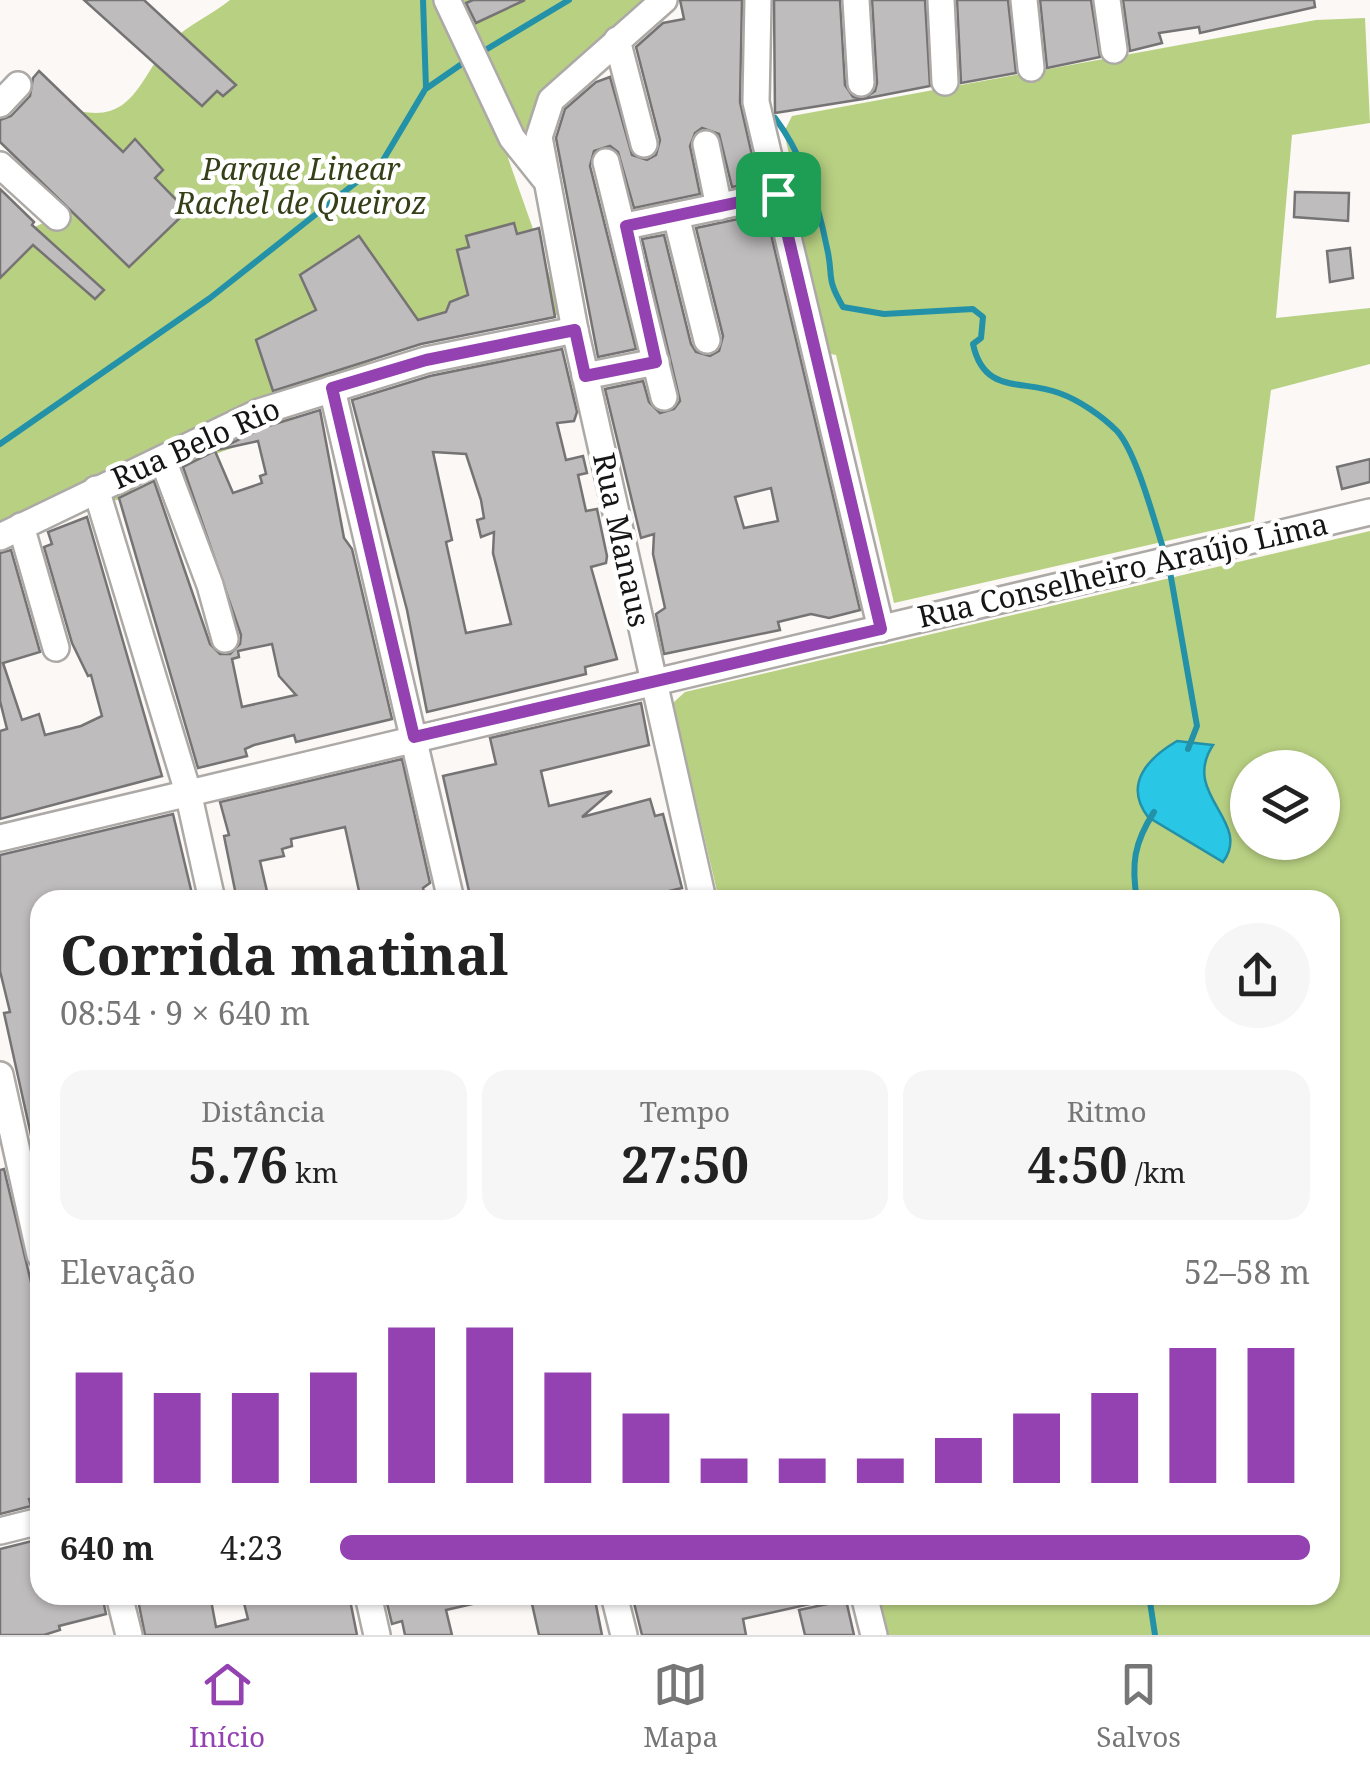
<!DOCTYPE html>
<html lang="pt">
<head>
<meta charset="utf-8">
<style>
  :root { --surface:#fff; --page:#f6f6f6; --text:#222; --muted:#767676; --line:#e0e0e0; --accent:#9442b1 }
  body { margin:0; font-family:"Noto Serif",serif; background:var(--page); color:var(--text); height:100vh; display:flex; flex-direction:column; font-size:38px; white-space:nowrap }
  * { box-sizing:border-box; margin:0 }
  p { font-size:32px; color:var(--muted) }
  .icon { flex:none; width:55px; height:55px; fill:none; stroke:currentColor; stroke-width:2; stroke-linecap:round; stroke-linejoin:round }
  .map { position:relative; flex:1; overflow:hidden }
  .sheet { position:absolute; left:30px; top:890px; width:1310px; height:715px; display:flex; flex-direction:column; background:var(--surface); border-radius:30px; box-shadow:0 2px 8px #0004 }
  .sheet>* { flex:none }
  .tools { position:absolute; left:1230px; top:750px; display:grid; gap:20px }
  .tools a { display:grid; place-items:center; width:110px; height:110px; border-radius:50%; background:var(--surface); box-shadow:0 2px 8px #0004; font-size:50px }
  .pin { position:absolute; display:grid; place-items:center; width:85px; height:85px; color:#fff; margin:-42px; border-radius:20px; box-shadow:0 5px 15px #0006 }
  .round { display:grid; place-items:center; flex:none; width:105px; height:105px; border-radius:52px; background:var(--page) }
  .headline { display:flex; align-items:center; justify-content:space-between; height:170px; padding:0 30px }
  h1 { font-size:55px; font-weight:700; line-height:75px }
  .stats { display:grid; grid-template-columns:repeat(3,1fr); gap:15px; height:170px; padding:10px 30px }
  .stats div { display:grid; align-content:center; border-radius:25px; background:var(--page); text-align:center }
  .stats b { font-size:50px; font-weight:700 }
  .stats small { font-size:28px; font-weight:400 }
  .stats p { font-size:28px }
  .chart { height:280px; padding:20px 30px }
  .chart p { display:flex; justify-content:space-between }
  .chart svg { width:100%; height:180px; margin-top:10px; stroke:var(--accent); stroke-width:6 }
  ul { padding:0 30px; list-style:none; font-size:32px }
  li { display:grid; grid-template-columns:160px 120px 1fr; align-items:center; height:75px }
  li i { height:25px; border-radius:12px; background:var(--accent) }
  .dock { display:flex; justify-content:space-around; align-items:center; height:140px; border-top:2px solid var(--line); background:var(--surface); font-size:28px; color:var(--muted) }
  .dock a { display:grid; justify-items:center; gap:5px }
  .dock .current { color:var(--accent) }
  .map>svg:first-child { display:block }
  .green { fill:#b8d082; fill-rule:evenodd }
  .water { fill:#29c6e5; stroke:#2391a7; stroke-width:2.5 }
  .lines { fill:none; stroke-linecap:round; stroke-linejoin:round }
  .stream { stroke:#2391a7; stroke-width:6 }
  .building { fill:#bfbcbe; stroke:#767375; stroke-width:2.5; fill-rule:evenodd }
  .minor-casing { stroke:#aca9a6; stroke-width:30 }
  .minor { stroke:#fff; stroke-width:25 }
  .route-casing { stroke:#fff; stroke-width:20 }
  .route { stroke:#9442b1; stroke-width:12 }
  .labels { text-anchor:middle; stroke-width:9; stroke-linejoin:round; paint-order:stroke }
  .park-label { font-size:30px; font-style:italic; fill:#354018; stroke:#fff }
  .street-label { font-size:30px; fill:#161515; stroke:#fff }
</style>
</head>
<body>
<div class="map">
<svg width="1370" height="1635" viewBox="0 0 1370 1635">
  <rect width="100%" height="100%" fill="#fbf8f5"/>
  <!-- green -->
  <g class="green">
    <path d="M230 0H673L564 97 508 158 563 314 400 349 314 386 290 420 249 442 151 477 122 499 91 505 0 539V244L84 203 80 111C136 124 142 70 172 41 189 24 212 15 230 0Z"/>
    <polygon points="1365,18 1370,123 1292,135 1276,318 1370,308 1370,364 1271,390 1254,521 894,603 836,355 826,353 789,194 799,198 784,132 792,116 1316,20"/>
    <path d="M1370 531V1635H889L879 1595H1330V900H719L673 703 685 692ZM1248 768H1322V842H1248Z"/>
  </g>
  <!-- water -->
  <path class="water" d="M1177 741 1213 745C1180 795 1253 821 1223 862L1148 817C1123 784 1148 758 1177 741Z"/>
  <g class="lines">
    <!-- stream -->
    <g class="stream">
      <polyline points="477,55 569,0"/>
      <polyline points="427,88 466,61"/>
      <path d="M775 118C803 155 818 202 827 248 834 278 825 276 843 307L884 314 973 309 983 317 981 338 973 344C984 395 1022 379 1059 393 1079 400 1102 416 1117 431 1137 453 1155 524 1165 554"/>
      <polyline points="0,444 210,298 382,162 426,88 423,0"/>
      <polyline points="1169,566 1197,726 1188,749"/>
      <path d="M1137 900C1131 864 1134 843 1154 812"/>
      <polyline points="1149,1595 1155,1635"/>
    </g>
  </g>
  <!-- building -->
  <g class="building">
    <polygon points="84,0 144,0 236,85 223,96 217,91 202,106"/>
    <polygon points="473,0 525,0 476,23 466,3"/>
    <polygon points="680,0 742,0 740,102 758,182 732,187 719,134 702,128 695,133 690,146 700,194 634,208 618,152 610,146 594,151 590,166 636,349 598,357 556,138 565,109 596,82 610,77 632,155 647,160 656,155 660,140 636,47 663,23 684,19"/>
    <polygon points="774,0 840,0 845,85 853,97 863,99 775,113"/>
    <polygon points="872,0 925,0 930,86 863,99 875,91 877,83"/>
    <polygon points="957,0 1008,0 1016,73 961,83"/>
    <polygon points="1040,0 1091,0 1100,57 1047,68"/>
    <polygon points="1123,0 1314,0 1315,7 1200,33 1199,27 1159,33 1162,43 1130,51"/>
    <polygon points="39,71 123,152 135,139 163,170 155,178 187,211 129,267 0,142 0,120 11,116 30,96 33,78"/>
    <polygon points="0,189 34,222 32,225 104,290 95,299 33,245 0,278"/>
    <polygon points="1295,192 1349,193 1348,221 1294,217"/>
    <path d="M766 213 860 610 829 618 811 614 778 622 780 630 664 654 656 614 665 608 653 554 654 534 641 538 605 389 643 381 649 402 660 413 674 409 680 401 642 239 664 235 691 344 696 352 710 356 719 351 723 336 696 228ZM771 488 778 521 744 528 735 497Z"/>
    <polygon points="514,223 517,234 539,228 555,317 421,344 273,391 256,340 316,310 300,275 359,236 418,320 446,312 450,302 468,295 457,250 469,247 466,236"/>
    <polygon points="1350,248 1353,278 1330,282 1327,251"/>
    <path d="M562 349 577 412 574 421 557 423 566 460 583 456 587 473 578 475 586 511 597 509 607 556 606 563 591 567 617 659 585 667 586 674 427 712 407 610 352 400 430 376ZM433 452 466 454 481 500 484 518 477 520 481 537 494 532 493 553 511 624 466 633 446 542 452 540Z"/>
    <path d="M320 410 344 538 352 549 392 719 296 742 294 735 254 745 245 749 247 756 198 768 119 498 154 481 210 644 220 654H230L240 644 241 635 183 467 215 451 233 493 262 483 260 476 266 474 258 441 217 450 265 427ZM272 644 279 676 296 695 242 707 232 659 239 657 238 651Z"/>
    <polygon points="1370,459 1370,482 1342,489 1337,467"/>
    <polygon points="87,517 162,776 0,819 0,731 7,729 0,701 0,553 11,550 40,652 3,663 22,720 39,714 45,735 81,726 102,716 91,675 88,676 72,643 44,547 52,544 48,532"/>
    <polygon points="641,703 649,745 541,771 549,806 612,791 582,817 650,799 655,816 663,814 682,888 648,896 648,900 471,900 443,776 496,764 490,738"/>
    <polygon points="402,759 430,883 423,888 426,900 361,900 345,827 291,839 292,846 282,849 284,856 260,861 269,900 237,900 224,836 229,835 220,802"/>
    <polygon points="173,814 192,894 183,895 184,900 40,900 40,1135 31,1135 4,1013 10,1012 0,971 0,855"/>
    <polygon points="4,1169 40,1320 40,1348 33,1350 40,1388 40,1496 29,1499 31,1506 0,1514 0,1170"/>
    <polygon points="40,1539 40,1595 102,1595 106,1614 59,1626 60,1630 44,1635 0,1635 0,1549"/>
    <polygon points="137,1595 210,1595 216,1627 248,1619 242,1595 349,1595 357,1635 145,1635"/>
    <polygon points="385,1595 480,1595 481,1602 446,1610 452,1635 405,1635 402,1621 392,1624"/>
    <polygon points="530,1595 594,1595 602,1635 539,1635"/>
    <polygon points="632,1595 819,1595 819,1602 743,1619 746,1635 642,1635"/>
    <polygon points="846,1600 854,1635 805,1635 799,1610"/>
  </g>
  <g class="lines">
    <!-- minor casing -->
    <g class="minor-casing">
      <g id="minor">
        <polyline points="447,0 512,138 544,178"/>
        <polyline points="664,0 551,100 539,137 575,330 703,900"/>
        <polyline points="758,0 756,102 881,629"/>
        <polyline points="856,0 861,83"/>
        <polyline points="941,0 945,82"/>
        <polyline points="1024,0 1031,68"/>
        <polyline points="1107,0 1114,50"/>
        <polyline points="617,40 644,144"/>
        <polyline points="0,104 18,85"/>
        <polyline points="706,144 719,207"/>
        <polyline points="606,162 664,397"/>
        <polyline points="0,165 57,217"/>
        <polyline points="676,216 707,340"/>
        <polyline points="626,226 778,194"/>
        <polyline points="585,376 656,362"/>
        <polyline points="332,389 451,900"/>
        <polyline points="163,460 210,585 225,639"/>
        <polyline points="96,489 188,792 212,900"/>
        <polyline points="21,526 56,648"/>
        <polyline points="0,537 259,412 426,360 575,330"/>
        <polyline points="0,838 1370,512"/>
        <polyline points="0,1075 40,1255"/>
        <polyline points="0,1531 40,1521"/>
        <polyline points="119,1595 129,1635"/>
        <polyline points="368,1595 377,1635"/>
        <polyline points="614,1595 624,1635"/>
        <polyline points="864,1595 874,1635"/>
      </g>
    </g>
    <!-- minor -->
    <use href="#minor" class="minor"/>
  </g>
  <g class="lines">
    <!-- route casing -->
    <g class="route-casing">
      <polygon id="route" points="778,194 881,629 414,737 332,388 426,360 575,330 585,376 656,362 626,226"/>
    </g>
    <!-- route -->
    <use href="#route" class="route"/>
  </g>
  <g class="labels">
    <!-- park labels -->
    <g class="park-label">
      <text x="301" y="180">Parque Linear<tspan x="301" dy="34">Rachel de Queiroz</tspan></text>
    </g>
    <!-- street labels -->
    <g class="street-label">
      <text transform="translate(196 444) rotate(-24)" y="10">Rua Belo Rio</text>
      <text transform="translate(621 540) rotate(78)" y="10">Rua Manaus</text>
      <text transform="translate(1123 571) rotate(-13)" y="10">Rua Conselheiro Araújo Lima</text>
    </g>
  </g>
</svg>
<div class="tools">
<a><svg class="icon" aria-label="layers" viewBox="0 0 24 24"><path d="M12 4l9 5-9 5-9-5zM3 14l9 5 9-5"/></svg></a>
</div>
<div class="pin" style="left:778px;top:194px;background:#1e9e55"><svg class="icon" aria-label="arrive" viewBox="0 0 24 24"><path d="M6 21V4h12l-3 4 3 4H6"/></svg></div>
<section class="sheet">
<div class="headline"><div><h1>Corrida matinal</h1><p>08:54 · 9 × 640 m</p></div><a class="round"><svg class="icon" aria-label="share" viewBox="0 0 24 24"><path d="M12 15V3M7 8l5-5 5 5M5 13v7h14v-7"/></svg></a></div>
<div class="stats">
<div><p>Distância</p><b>5.76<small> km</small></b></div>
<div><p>Tempo</p><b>27:50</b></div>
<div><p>Ritmo</p><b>4:50<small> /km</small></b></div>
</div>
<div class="chart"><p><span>Elevação</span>52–58 m</p>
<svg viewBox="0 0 160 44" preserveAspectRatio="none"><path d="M5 44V17M15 44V22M25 44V22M35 44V17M45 44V6M55 44V6M65 44V17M75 44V27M85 44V38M95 44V38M105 44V38M115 44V33M125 44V27M135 44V22M145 44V11M155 44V11"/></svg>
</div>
<ul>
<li><b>640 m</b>4:23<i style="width:100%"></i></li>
</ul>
</section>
</div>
<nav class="dock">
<a class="current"><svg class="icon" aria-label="home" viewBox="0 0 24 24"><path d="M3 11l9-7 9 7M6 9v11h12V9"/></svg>Início</a>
<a><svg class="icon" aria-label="map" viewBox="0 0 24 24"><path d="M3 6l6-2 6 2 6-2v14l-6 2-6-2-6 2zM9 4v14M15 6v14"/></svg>Mapa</a>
<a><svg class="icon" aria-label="saved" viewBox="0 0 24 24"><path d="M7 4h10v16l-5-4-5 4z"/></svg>Salvos</a>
</nav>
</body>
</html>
